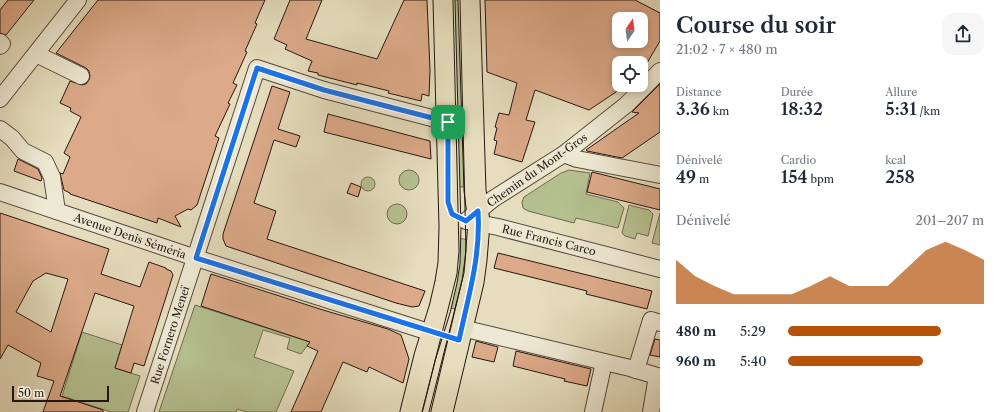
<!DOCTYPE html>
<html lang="fr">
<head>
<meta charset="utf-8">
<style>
  :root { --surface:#fff; --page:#f6f6f7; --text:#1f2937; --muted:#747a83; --accent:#b45309 }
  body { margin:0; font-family:"Libre Caslon Text",serif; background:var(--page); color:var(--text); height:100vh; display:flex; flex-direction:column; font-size:15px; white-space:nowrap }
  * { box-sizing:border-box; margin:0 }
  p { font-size:13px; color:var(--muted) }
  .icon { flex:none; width:22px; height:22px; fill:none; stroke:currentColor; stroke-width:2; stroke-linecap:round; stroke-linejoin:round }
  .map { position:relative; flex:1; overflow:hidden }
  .drawer { display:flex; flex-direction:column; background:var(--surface); width:340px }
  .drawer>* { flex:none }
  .needle { width:26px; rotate:14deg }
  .tools { position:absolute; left:612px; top:12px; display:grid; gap:8px }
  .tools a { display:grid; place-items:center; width:36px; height:36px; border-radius:8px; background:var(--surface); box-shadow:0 2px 6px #0003; font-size:20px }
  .scale { position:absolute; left:12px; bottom:10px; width:97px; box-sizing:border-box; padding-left:4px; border:2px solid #271711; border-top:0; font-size:11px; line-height:14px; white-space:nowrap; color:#271711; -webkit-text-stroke:3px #eee9d4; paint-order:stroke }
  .pin { position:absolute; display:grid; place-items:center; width:34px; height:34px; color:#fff; margin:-17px; border-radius:8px; box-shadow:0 2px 6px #0006 }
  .round { display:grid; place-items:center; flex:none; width:42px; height:42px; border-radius:12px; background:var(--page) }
  .headline { display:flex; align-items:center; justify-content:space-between; height:68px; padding:0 16px }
  h1 { font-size:22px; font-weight:600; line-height:30px }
  .stats { display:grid; grid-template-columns:repeat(3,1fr); gap:6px; height:68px; padding:4px 16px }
  .stats div { display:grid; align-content:center }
  .stats b { font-size:17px; font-weight:600 }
  .stats small { font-size:11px; font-weight:400 }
  .stats p { font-size:11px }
  .chart { height:112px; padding:8px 16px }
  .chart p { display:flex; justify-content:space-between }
  .chart svg { width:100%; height:72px; margin-top:4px; fill:var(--accent); opacity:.7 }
  ul { padding:0 16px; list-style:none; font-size:13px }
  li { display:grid; grid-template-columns:64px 48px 1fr; align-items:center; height:30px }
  li i { height:10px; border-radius:5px; background:var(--accent) }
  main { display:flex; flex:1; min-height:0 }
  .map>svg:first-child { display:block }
  .green { fill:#b5c090; stroke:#6e6c50 }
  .building { fill:#dcaa89; stroke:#271711; fill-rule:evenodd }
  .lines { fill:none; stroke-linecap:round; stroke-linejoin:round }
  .minor-casing { stroke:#56483c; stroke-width:18 }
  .major-casing { stroke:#271711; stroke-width:23 }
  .minor { stroke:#eee9d4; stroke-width:16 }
  .major { stroke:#e5ddbd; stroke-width:21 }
  .tram { stroke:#271711; stroke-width:1 }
  .route-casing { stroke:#fff; stroke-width:8 }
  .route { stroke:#1a73e8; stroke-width:5 }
  .labels { text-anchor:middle; stroke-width:3; stroke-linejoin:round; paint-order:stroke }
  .street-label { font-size:11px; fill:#271711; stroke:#eee9d4 }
</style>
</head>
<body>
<main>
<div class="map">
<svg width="660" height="412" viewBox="0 0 660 412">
  <rect width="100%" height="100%" fill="#e5ddbd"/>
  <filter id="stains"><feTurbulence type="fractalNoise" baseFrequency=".005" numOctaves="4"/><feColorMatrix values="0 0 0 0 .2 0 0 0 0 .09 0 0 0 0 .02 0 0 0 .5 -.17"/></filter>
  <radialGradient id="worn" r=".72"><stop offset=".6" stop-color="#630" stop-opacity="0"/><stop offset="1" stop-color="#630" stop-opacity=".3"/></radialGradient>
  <!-- green -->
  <g class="green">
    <polygon points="450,0 463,0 468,187 456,187"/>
    <polygon points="569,170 590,173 586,194 618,202 624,208 618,228 576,218 574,223 528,211 523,208 522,202 524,197 561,173"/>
    <circle cx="409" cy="180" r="10"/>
    <circle cx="368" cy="184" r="7"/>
    <circle cx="397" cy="214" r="10"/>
    <polygon points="629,205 649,210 653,214 648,236 637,233 635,239 625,236 622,233"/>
    <polygon points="660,213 660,245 652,243"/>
    <polygon points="457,238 470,240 460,310 446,307"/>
    <polygon points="195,305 310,342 301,354 287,349 290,338 263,330 254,357 294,371 276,412 247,412 237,409 236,412 159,412"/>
    <polygon points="82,332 122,345 115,368 140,376 128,412 111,412 62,396"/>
  </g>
  <!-- building -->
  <g class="building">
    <polygon points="8,0 34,0 6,35 0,33 0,10"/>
    <polygon points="98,0 265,0 255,23 257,24 245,51 247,52 233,83 237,85 228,103 230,104 215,136 219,138 197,205 191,210 188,209 175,216 181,227 158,218 157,223 70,194 70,193 64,190 60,173 63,174 70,157 64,153 81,117 70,111 71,108 60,103 70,81 82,85 86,84 89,80 90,76 89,71 86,68 56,53"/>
    <polygon points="290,0 322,0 306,39 377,59 404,0 427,0 430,70 429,96 422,94 421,101 388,93 389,91 357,83 357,85 318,75 318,73 308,71 312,61 285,49 287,45 274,39"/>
    <path d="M485 0H635L660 13V41L647 63H619V90L589 110 535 90 526 120 535 122 522 162 494 154 497 141 494 140 497 128 495 127 499 113 509 115 517 83 487 72ZM619 19H641V41H619Z"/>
    <polygon points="660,84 660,132 622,158 587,151 586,150 639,113 632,112"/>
    <polygon points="272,86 290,92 278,129 300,136 296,147 274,140 254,203 276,211 267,239 425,291 419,306 412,307 396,303 226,246 223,239 223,234"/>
    <polygon points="328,114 430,141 431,159 324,132"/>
    <polygon points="18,159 38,169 42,178 41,181 14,171"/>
    <polygon points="592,172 660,189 660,210 587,192"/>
    <polygon points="351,183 361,187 358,197 347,193"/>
    <path d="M0 213 109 249 101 274 140 287 149 262 166 268V269L171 271 173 275 144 366 134 363 131 373 115 368 134 306 95 293 60 396 103 410V412H43L54 381 37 376 41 363 8 345 0 359ZM46 273 68 279 51 332 16 312 33 281Z"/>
    <polygon points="498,253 652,291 647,309 586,294 587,291 494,268"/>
    <polygon points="211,274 323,310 388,329 401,335 409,359 403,383 369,367 367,372 343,362 321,412 291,412 318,351 307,346 310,342 201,306"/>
    <polygon points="655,339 660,340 660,357 650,355"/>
    <polygon points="476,341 498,347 494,362 472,357"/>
    <polygon points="516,351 591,369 587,386 564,381 565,379 513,366"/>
  </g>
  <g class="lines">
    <!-- minor casing -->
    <g class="minor-casing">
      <g id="minor">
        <polyline points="0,42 2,44 0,46"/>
        <polyline points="36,54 81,76"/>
        <polyline points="0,99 78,0"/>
        <polyline points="0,129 12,138 23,151 45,162 52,177 57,211"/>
        <polyline points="564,154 577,159 660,175"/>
        <polyline points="0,192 196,258 432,333"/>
        <polyline points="466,221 493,199 564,154 626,105 660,71"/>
        <polyline points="468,221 498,227 660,269"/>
        <polyline points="462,328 630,368 657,376 651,412"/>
        <polyline points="636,370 651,320 660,323"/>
        <polyline points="145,412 257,68 324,90 447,122"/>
        <polyline points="593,412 604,362"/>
      </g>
    </g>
    <!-- major casing -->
    <g class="major-casing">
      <g id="major">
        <polyline points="411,412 425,356 440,308 446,282 449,263 450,227 444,0"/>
        <polyline points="442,412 473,282 476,260 479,223 475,190 469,0"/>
      </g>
    </g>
    <!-- minor -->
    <use href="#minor" class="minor"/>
    <!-- major -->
    <use href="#major" class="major"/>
    <!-- tram -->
    <g class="tram">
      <polyline points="422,412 457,274 459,251 453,0"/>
      <polyline points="429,412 464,273 466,250 460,0"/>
    </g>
  </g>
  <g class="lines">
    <!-- route casing -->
    <g class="route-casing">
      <path id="route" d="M257 68 324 90 448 122V202L452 214 466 221 478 211C481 256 468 298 459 340L196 258Z"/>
    </g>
    <!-- route -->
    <use href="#route" class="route"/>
  </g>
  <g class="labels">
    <!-- street labels -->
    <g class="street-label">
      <text transform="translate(537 170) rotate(-35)" y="4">Chemin du Mont-Gros</text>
      <text transform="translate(130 236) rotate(19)" y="4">Avenue Denis Séméria</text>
      <text transform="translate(549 240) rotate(14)" y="4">Rue Francis Carco</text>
      <text transform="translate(170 335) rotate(-72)" y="4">Rue Fornero Meneï</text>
    </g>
  </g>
  <rect width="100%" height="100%" filter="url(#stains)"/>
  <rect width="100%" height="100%" fill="url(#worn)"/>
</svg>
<div class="tools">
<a><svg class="needle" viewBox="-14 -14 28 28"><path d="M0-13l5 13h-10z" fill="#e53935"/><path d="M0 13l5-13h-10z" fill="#747a83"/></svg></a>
<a><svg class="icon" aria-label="locate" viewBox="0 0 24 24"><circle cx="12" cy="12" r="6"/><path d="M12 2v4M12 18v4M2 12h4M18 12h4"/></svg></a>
</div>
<div class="scale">50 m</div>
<div class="pin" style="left:448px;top:122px;background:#1e9e55"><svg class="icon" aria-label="arrive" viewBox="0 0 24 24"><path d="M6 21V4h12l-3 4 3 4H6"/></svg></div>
</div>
<section class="drawer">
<div class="headline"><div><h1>Course du soir</h1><p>21:02 · 7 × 480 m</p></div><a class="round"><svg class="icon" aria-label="share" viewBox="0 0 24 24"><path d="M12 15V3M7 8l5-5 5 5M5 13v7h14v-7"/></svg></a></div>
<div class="stats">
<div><p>Distance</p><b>3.36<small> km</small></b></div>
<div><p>Durée</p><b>18:32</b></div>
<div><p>Allure</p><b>5:31<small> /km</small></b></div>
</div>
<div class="stats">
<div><p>Dénivelé</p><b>49<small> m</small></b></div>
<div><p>Cardio</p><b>154<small> bpm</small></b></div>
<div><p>kcal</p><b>258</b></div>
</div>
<div class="chart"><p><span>Dénivelé</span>201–207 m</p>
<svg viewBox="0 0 160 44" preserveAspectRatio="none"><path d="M0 44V17L10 27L20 33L30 38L40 38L50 38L60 38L70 33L80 27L90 33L100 33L110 33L120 22L130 11L140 6L150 11L160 17V44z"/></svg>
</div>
<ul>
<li><b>480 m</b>5:29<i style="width:78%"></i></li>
<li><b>960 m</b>5:40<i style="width:69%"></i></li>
</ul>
</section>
</main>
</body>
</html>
